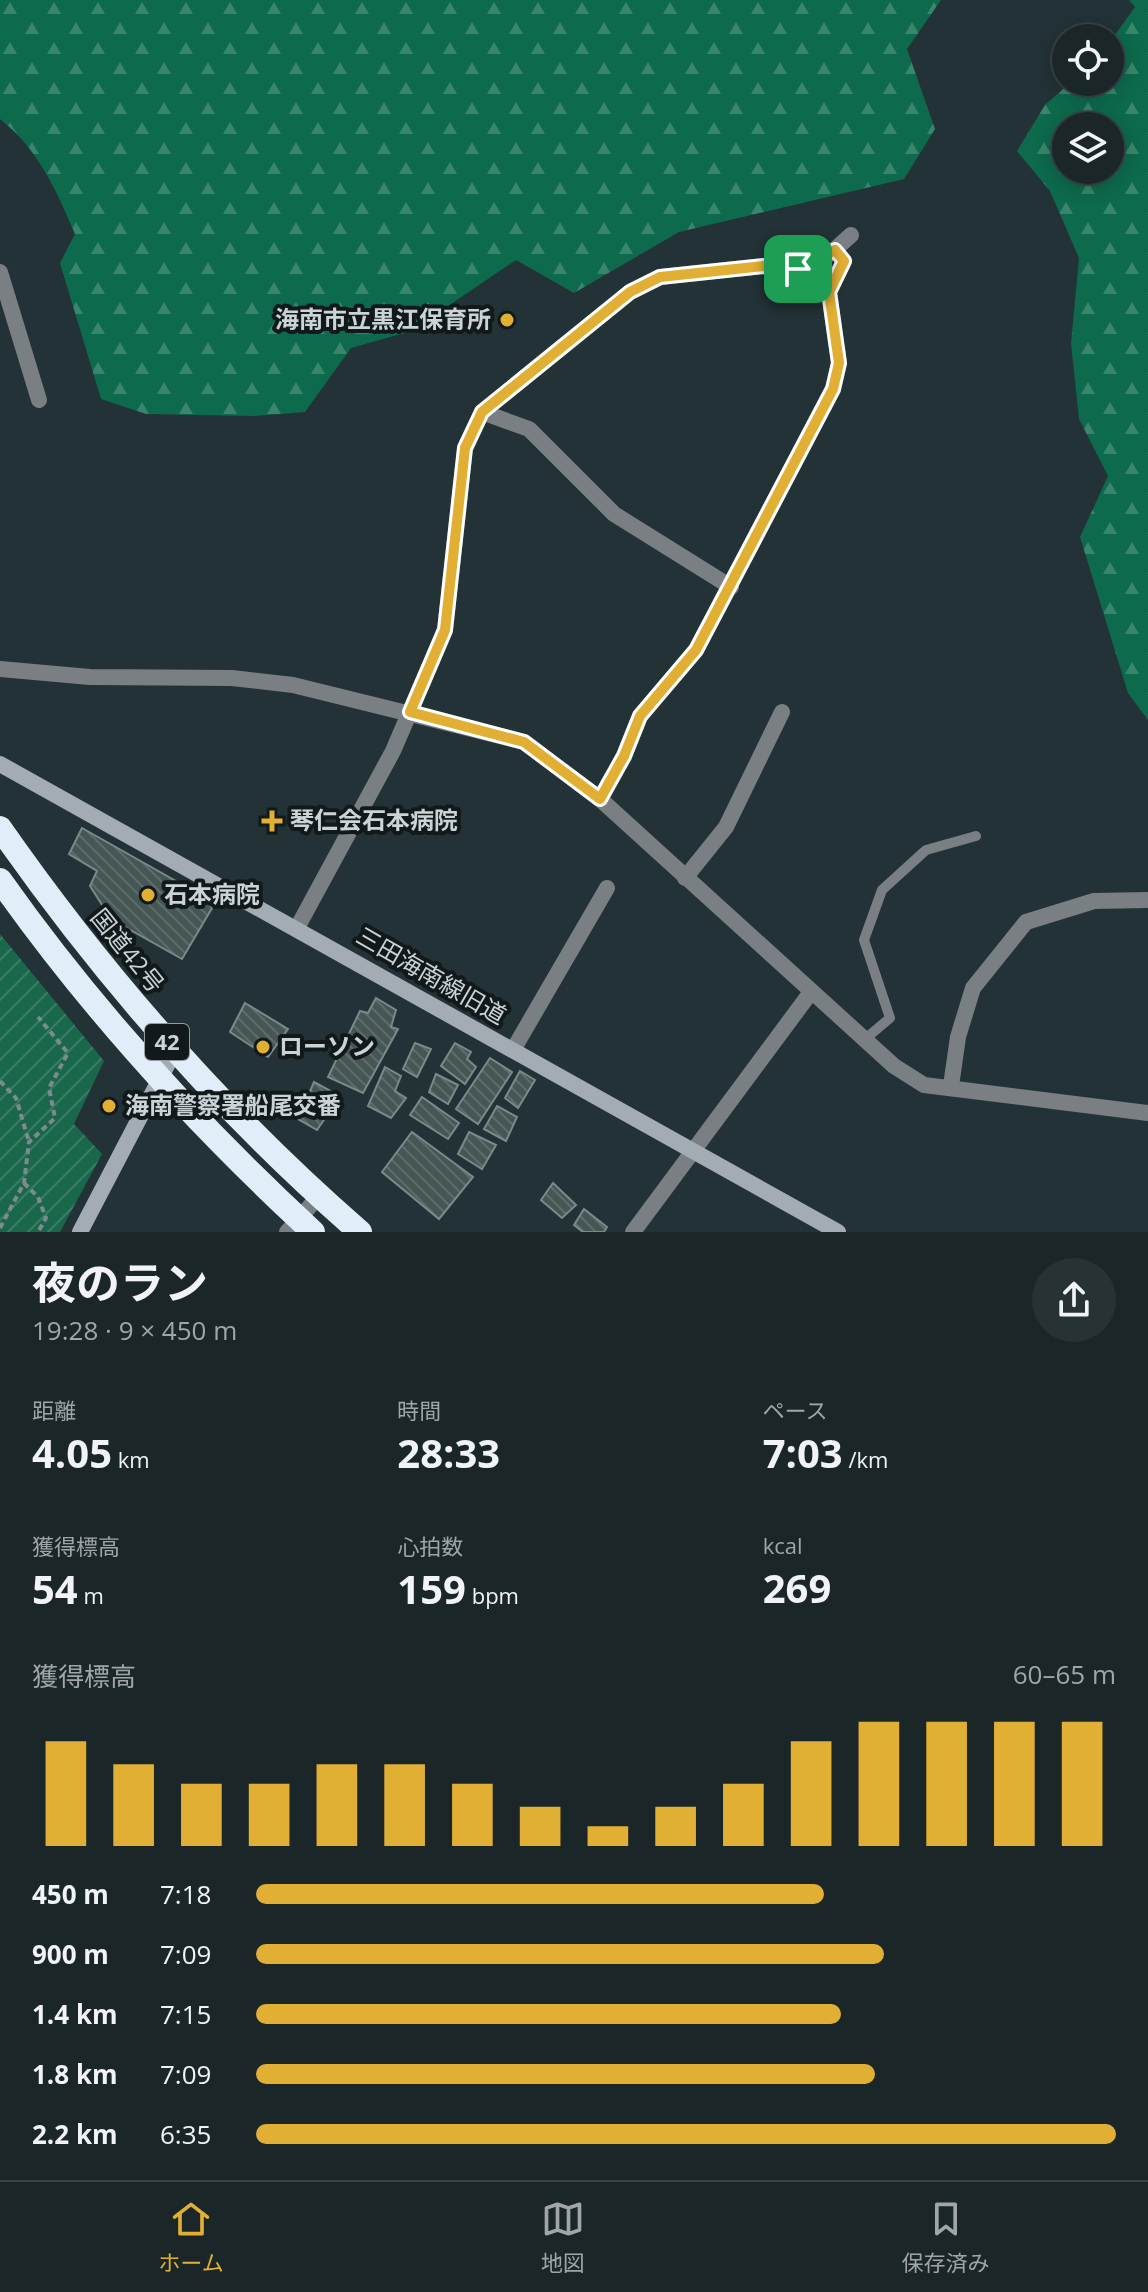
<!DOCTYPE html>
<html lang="ja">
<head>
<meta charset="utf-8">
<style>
  :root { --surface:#1a2628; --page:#273234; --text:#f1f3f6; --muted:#9fa5a8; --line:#384345; --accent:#e1af34 }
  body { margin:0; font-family:"Open Sans","Noto Sans JP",sans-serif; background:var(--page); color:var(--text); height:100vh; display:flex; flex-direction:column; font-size:30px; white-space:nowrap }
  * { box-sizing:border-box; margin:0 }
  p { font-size:26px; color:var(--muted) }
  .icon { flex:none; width:44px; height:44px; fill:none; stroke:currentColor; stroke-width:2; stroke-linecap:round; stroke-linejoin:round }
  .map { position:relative; height:1232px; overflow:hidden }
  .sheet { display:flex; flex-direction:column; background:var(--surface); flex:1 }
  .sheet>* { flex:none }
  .controls { position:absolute; left:1052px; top:24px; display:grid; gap:16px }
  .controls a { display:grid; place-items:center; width:72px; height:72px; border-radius:50%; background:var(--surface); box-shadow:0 4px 20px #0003,0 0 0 2px var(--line); font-size:40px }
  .pin { position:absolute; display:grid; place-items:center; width:68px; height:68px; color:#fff; margin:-34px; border-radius:16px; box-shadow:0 4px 12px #0006 }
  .round { display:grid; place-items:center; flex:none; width:84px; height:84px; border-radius:42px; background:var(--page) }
  .overview { display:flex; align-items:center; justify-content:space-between; height:136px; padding:0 32px }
  h1 { font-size:44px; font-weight:700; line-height:60px }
  .figures { display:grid; grid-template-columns:repeat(3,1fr); gap:12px; height:136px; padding:8px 32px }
  .figures div { display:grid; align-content:center }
  .figures b { font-size:40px; font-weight:700 }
  .figures small { font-size:22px; font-weight:400 }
  .figures p { font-size:22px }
  .chart { height:224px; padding:16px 32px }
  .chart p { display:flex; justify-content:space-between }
  .chart svg { width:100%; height:144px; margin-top:8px; stroke:var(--accent); stroke-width:6 }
  ul { padding:0 32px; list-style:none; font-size:26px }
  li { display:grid; grid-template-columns:128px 96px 1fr; align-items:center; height:60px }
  li i { height:20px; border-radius:10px; background:var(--accent) }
  .tabs { display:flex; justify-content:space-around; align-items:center; height:112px; border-top:2px solid var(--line); background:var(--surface); font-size:22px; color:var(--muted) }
  .tabs a { display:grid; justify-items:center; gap:4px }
  .tabs .selected { color:var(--accent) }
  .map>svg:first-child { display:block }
  .forest { fill:url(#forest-firs); fill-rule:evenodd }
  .garden { fill:url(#garden-furrows) }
  .building { fill:url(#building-back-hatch); stroke:#788a89; stroke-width:2 }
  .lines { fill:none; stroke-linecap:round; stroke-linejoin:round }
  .path { stroke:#7e8a8e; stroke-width:4; stroke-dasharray:6 4; stroke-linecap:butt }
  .lane { stroke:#797f83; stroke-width:10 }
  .street { stroke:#797f83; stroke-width:16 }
  .secondary { stroke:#a3acb3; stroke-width:16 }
  .highway { stroke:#e1eefa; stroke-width:24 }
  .route-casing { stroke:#fff; stroke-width:16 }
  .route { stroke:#e1af34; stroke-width:10 }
  .poi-dot { fill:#e1af34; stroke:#12191a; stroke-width:3 }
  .labels { text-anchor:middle; stroke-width:8; stroke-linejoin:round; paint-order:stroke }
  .shield { fill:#12191a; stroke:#939b9e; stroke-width:2 }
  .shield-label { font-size:22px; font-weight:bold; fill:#cad3d6 }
  .poi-label { font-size:24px; font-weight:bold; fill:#cad3d6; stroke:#12191a; text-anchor:start }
  .street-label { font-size:24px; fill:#cad3d6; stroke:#12191a }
</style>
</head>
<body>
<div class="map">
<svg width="1148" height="1232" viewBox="0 0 1148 1232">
  <defs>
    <pattern id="forest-firs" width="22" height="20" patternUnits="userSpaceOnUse" patternTransform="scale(2)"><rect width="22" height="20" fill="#0d6a4c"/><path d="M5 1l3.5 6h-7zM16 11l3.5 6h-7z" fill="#3a856d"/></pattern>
    <pattern id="garden-furrows" width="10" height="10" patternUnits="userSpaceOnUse" patternTransform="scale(2)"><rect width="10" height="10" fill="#19684c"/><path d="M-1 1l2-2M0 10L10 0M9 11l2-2" fill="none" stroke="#397d65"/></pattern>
    <pattern id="building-back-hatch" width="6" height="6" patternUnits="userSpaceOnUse" patternTransform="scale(2)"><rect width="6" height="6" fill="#455654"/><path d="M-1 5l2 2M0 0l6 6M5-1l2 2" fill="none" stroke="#5e6d6c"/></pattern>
  </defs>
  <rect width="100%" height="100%" fill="#233236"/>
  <!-- forest -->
  <g class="forest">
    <path d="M0 0H941L907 49 935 129 904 179 679 232 574 293 516 260 411 331 351 348 305 412 254 416 146 414 101 399 60 263 75 234C56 190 39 150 0 119Z"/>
    <path d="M1129 0H1148V720L1128 693 1080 537 1108 476 1079 419 1071 343 1079 258 1050 191 1017 151 1045 105 1071 82H1110V42L1135 7ZM1066 126H1110V170H1066Z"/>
  </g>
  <!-- garden -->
  <polygon class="garden" points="0,934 104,1061 74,1124 102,1154 60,1232 0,1232"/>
  <!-- building -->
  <g class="building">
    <polygon points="82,828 215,903 182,959 111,919 90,886 97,871 69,854"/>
    <polygon points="376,998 396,1010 391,1027 398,1029 363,1093 328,1077 360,1011 368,1013"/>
    <polygon points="245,1003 288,1029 268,1057 230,1032"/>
    <polygon points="415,1043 431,1049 417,1077 403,1069"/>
    <polygon points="455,1043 471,1052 467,1059 476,1067 465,1084 441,1066"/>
    <polygon points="490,1058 512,1072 478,1124 456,1109"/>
    <polygon points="385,1067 401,1076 395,1091 406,1098 391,1118 368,1106"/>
    <polygon points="520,1071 535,1080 518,1108 505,1098"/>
    <polygon points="436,1074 458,1085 448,1104 429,1092"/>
    <polygon points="314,1082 340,1096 317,1130 298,1119"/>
    <polygon points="422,1097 459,1123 448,1139 410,1115"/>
    <polygon points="497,1106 517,1117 506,1141 484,1129"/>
    <polygon points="412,1132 473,1177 439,1219 382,1172"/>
    <polygon points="469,1132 496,1145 482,1169 458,1154"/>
    <polygon points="553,1183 576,1205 562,1218 541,1200"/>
    <polygon points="584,1209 607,1227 604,1232 583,1232 574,1225"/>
  </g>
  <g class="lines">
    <!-- path -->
    <g class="path">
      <polyline points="0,1081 16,1098 29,1142"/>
      <polyline points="24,1183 38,1197 46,1218 38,1232"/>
      <polyline points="0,1228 24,1183 29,1142 55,1118 49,1088 68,1053 38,1017"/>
    </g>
    <!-- lane -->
    <polyline class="lane" points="864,1040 890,1018 864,940 882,890 926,850 976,836"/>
    <!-- street -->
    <g class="street">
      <polyline points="0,272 39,400"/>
      <polyline points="482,412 529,429 614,514 731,587"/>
      <polyline points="0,669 90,677 232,678 293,685 524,742 600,799 894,1066 924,1085 1148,1113"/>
      <polyline points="600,799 624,756 640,716 696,650 833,389 839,363 829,292 844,261 835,250"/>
      <polyline points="685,878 726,827 782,712"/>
      <polyline points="297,928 393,751 445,630 465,448 482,412 630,292 660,277 764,266 798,269 830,254 851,235"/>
      <polyline points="513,1050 607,888"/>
      <polyline points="951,1086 958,1037 973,988 1026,922 1094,901 1148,900"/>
      <polyline points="287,1232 319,1196"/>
      <polyline points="633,1232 811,992"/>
    </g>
    <!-- secondary -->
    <g class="secondary">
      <polyline points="0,764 838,1232"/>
      <polyline points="80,1232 175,1050"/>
    </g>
    <!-- highway -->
    <g class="highway">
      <path d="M0 828C104 977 223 1113 360 1232"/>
      <path d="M0 880C91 1009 197 1125 313 1232"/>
    </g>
  </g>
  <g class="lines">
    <!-- route casing -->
    <g class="route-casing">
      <polygon id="route" points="835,250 844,261 829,292 839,363 833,389 696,650 640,716 624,756 600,799 524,742 410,712 445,630 465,448 482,412 630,292 660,277 764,266 798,269"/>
    </g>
    <!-- route -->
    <use href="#route" class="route"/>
  </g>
  <!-- markers -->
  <g class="poi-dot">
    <circle cx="507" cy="320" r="8"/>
    <path d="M268 809h8v8h8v8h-8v8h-8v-8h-8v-8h8z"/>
    <circle cx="148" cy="895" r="8"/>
    <circle cx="263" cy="1047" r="8"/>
    <circle cx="109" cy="1106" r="8"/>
  </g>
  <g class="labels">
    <!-- shield labels -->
    <rect class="shield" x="145" y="1024" width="44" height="36" rx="6"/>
    <g class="shield-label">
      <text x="167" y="1050">42</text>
    </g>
    <!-- poi labels -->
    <g class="poi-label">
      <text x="491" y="328" text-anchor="end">海南市立黒江保育所</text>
      <text x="290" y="829">琴仁会石本病院</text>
      <text x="164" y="903">石本病院</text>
      <text x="279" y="1055">ローソン</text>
      <text x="125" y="1114">海南警察署船尾交番</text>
    </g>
    <!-- street labels -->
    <g class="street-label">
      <text transform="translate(127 951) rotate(51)" y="8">国道42号</text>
      <text transform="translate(431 976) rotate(30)" y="8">三田海南線旧道</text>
    </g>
  </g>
</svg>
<div class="controls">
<a><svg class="icon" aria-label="locate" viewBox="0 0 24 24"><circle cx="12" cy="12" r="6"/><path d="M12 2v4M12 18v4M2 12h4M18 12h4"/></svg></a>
<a><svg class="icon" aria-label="layers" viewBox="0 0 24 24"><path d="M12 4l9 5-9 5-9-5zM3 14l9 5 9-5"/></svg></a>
</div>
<div class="pin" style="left:798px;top:269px;background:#1e9e55"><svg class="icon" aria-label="arrive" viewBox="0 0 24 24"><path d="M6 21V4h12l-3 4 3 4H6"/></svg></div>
</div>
<section class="sheet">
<div class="overview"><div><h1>夜のラン</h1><p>19:28 · 9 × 450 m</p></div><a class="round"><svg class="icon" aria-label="share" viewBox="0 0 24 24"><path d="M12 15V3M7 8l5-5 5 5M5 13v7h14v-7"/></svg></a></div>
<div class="figures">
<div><p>距離</p><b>4.05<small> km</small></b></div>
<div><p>時間</p><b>28:33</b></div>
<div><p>ペース</p><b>7:03<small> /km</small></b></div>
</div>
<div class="figures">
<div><p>獲得標高</p><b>54<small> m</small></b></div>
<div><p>心拍数</p><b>159<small> bpm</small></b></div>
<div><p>kcal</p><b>269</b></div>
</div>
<div class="chart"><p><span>獲得標高</span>60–65 m</p>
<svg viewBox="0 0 160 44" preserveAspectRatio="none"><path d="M5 44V12M15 44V19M25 44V25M35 44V25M45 44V19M55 44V19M65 44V25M75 44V32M85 44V38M95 44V32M105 44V25M115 44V12M125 44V6M135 44V6M145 44V6M155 44V6"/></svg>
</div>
<ul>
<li><b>450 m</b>7:18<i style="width:66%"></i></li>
<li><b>900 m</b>7:09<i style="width:73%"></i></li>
<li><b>1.4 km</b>7:15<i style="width:68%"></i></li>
<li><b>1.8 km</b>7:09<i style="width:72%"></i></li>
<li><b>2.2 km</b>6:35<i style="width:100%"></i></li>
</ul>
</section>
<nav class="tabs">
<a class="selected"><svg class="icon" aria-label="home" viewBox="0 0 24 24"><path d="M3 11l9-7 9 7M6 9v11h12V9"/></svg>ホーム</a>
<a><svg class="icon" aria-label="map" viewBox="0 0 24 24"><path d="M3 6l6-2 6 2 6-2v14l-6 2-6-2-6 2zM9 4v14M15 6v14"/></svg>地図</a>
<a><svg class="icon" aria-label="saved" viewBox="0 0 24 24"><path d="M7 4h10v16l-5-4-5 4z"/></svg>保存済み</a>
</nav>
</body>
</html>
